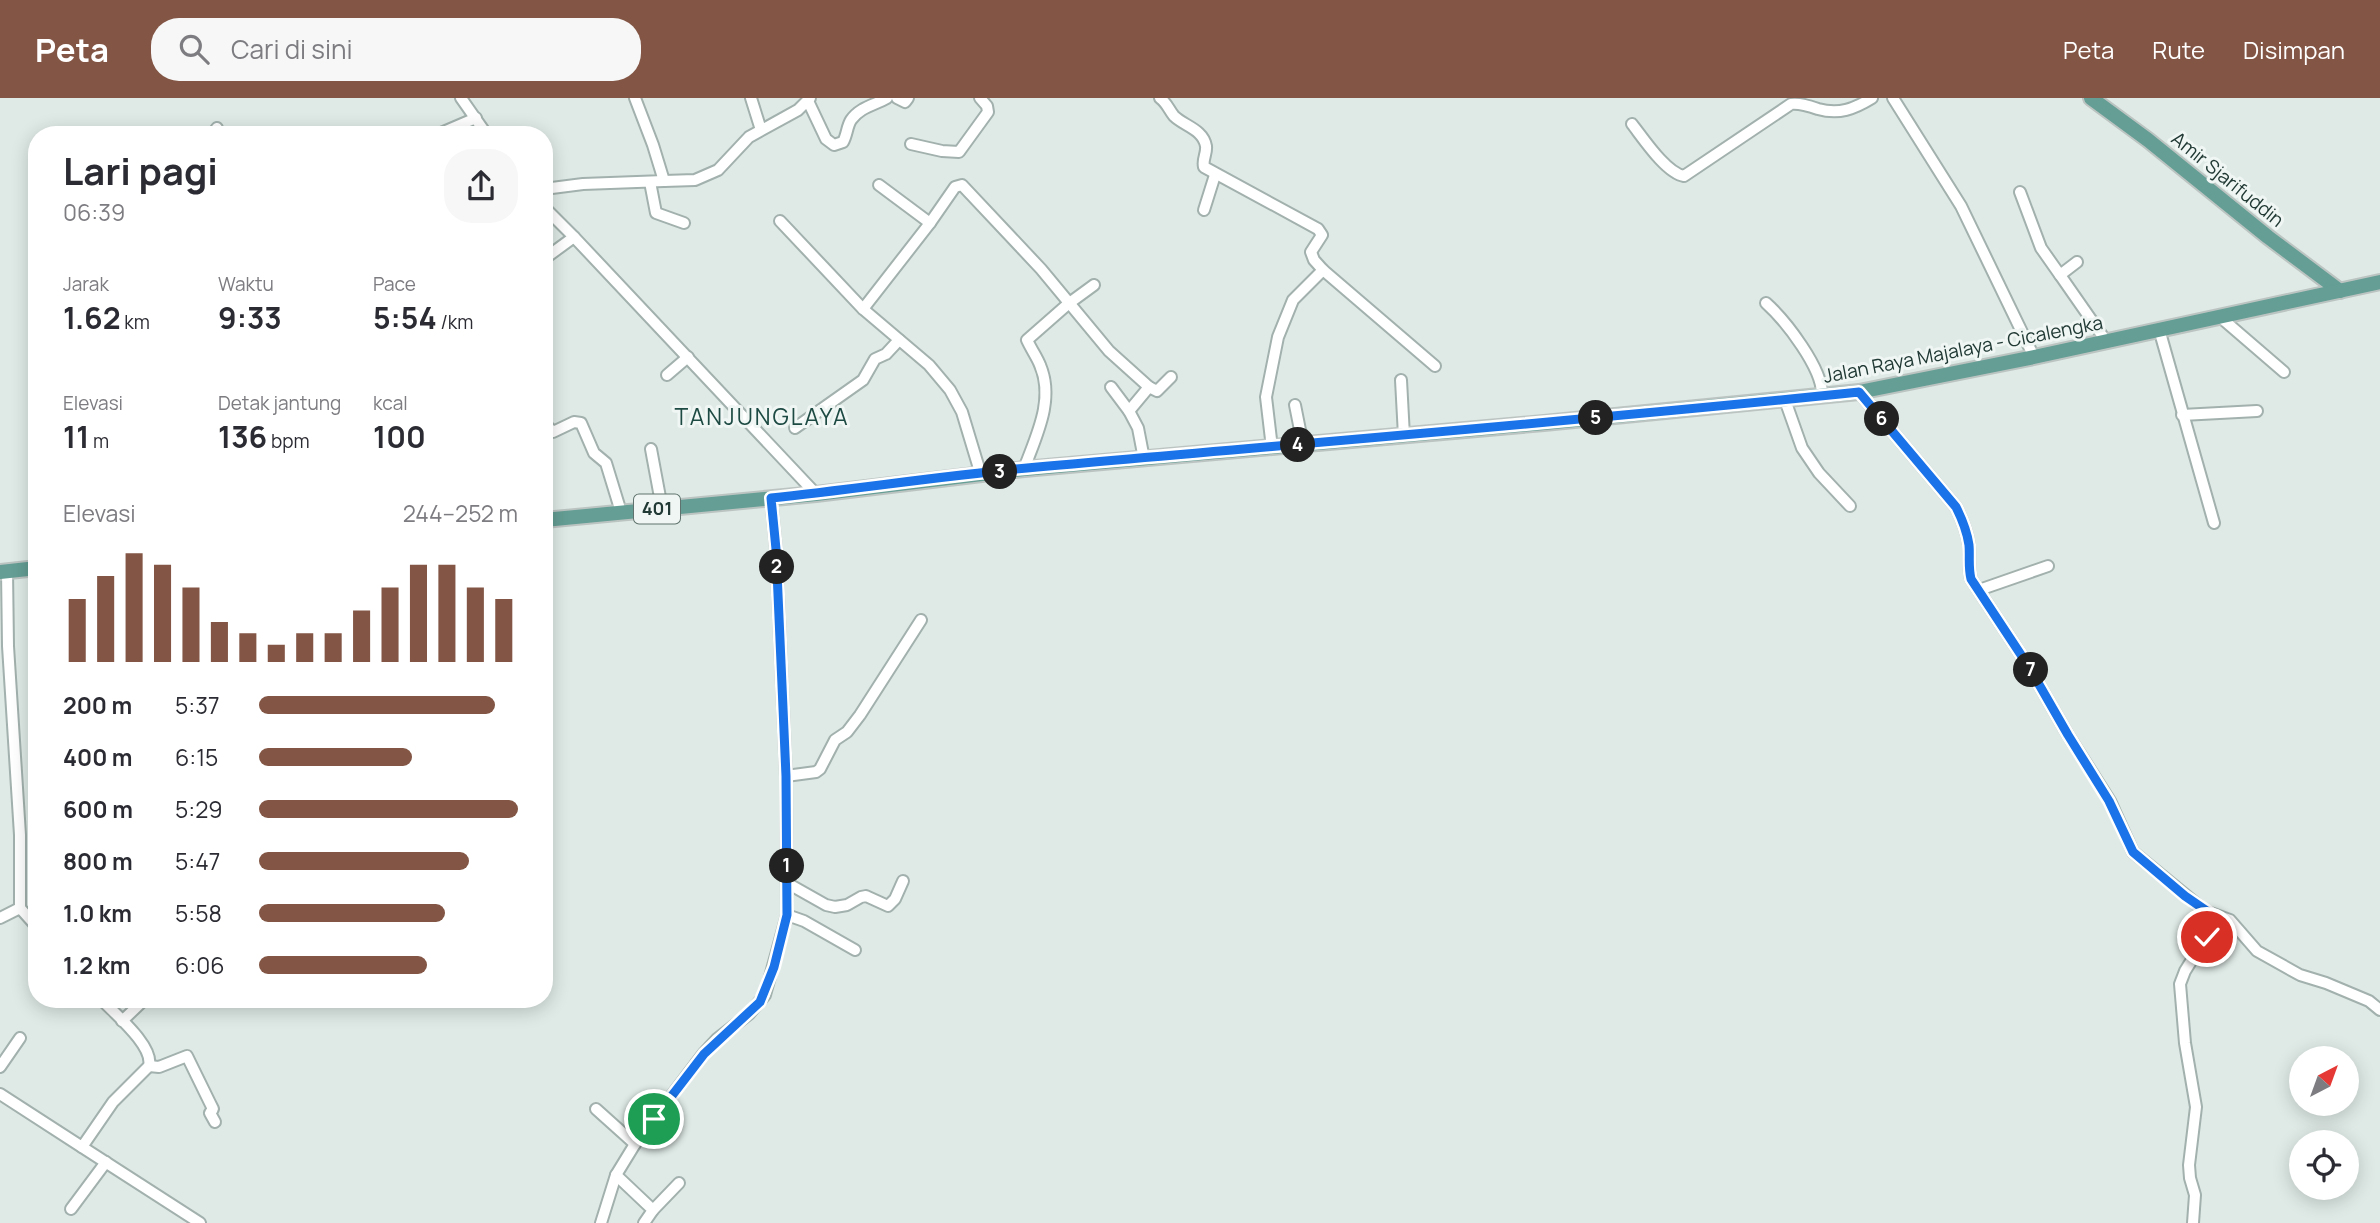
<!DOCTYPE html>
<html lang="id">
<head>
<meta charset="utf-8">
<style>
  :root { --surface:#fff; --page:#f7f7f7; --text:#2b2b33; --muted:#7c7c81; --accent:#825544 }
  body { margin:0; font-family:Manrope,sans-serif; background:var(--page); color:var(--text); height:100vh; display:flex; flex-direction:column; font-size:26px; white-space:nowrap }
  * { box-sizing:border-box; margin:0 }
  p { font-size:23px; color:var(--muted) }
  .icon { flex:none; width:38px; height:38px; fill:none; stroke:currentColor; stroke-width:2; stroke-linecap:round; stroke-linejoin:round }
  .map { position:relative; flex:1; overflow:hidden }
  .drawer { position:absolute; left:28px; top:28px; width:525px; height:882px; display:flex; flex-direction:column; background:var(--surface); border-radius:28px; box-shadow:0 4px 18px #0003 }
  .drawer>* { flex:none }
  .needle { width:46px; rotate:41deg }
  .fabs { position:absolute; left:2289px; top:948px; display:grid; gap:14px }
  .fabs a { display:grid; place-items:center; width:70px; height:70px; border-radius:50%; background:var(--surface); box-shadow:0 4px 18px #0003; font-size:35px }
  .pin { position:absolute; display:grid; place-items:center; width:60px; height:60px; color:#fff; margin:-30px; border:4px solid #fff; border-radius:50%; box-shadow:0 2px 7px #0007 }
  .km { position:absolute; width:35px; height:35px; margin:-18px; border-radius:50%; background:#222; color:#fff; font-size:19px; line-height:35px; text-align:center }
  .round { display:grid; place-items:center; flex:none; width:74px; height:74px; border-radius:28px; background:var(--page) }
  .summary { display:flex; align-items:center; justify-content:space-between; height:119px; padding:0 35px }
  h1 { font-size:38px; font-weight:700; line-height:52px }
  .figures { display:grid; grid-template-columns:repeat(3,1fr); gap:10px; height:119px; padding:7px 35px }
  .figures div { display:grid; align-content:center }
  .figures b { font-size:30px; font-weight:700 }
  .figures small { font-size:19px; font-weight:400 }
  .figures p { font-size:19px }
  .chart { height:196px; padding:14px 35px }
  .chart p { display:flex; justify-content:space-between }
  .chart svg { width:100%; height:126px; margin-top:7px; stroke:var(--accent); stroke-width:6 }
  ul { padding:0 35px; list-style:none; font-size:23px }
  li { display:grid; grid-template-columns:112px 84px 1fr; align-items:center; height:52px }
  li i { height:18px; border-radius:9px; background:var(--accent) }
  header { display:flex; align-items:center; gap:42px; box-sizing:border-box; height:98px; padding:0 35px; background:var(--accent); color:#fff }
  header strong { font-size:33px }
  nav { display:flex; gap:38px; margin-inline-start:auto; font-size:24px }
  .search { width:490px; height:63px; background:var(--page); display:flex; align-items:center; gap:18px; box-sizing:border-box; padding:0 24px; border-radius:28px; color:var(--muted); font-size:26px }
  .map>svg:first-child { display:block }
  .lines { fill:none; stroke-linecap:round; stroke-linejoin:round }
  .minor-casing { stroke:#a2b1ad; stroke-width:14 }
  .major-casing { stroke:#bcc4c2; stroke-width:18 }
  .minor { stroke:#fff; stroke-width:10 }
  .major { stroke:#649e94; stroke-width:14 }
  .route-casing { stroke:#fff; stroke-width:14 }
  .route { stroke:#1a73e8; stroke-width:9 }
  .labels { text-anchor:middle; stroke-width:6; stroke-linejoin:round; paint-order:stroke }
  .shield { fill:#eff6f3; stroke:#5f726d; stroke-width:2 }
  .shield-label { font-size:18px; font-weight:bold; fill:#213934 }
  .street-label { font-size:19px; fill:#213934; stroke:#eff6f3 }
  .quarter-label { font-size:23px; letter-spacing:2px; fill:#1d4a43; stroke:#eff6f3 }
</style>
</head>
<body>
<header>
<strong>Peta</strong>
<div class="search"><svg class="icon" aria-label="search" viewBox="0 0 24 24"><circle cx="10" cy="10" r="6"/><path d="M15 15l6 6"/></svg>Cari di sini</div>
<nav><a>Peta</a><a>Rute</a><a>Disimpan</a></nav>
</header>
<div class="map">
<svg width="2380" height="1125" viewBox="0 0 2380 1125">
  <rect width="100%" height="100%" fill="#dfeae6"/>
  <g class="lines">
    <!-- minor casing -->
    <g class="minor-casing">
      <g id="minor">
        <polyline points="461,0 487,37"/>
        <polyline points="751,0 761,32"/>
        <polyline points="897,0 905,4 908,0"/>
        <path d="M1160 0C1167 5 1169 12 1174 18 1184 28 1203 31 1206 48 1207 56 1202 61 1204 69L1318 131 1322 137 1311 154 1314 162 1323 172 1435 268"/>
        <polyline points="1893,0 1961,108 2034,259"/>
        <path d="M808 3 826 41 834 47 843 44C847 37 847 28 851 22 860 9 875 7 887 0"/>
        <path d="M1632 26C1643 40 1666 75 1684 78L1791 6C1800 5 1809 8 1818 11 1839 17 1854 11 1872 0"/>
        <polyline points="441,35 476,20"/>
        <polyline points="212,37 217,30"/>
        <polyline points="911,46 942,53 959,54 988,14 987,8 980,0"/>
        <polyline points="664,83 695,82 718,72 749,39 798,12 810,0"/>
        <polyline points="650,84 656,115 684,125"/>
        <polyline points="879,87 930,125"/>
        <polyline points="544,91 583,86 664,83 653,47 635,0"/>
        <polyline points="2020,94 2041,150 2060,177"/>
        <polyline points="544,109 574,139 816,396"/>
        <polyline points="1204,112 1215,77"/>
        <polyline points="780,123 863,211 929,267 950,292 962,314 981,377"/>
        <polyline points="544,161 574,139"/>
        <polyline points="2077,164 2060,177 2106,243"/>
        <path d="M1766 205C1786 223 1823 271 1822 297"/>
        <polyline points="863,211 930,125 955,89 962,87 1041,171 1109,253 1149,289 1129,313 1138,330 1144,361"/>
        <polyline points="2219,218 2284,274"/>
        <polyline points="2159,231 2214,425"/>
        <polyline points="667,277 688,259"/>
        <polyline points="1401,282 1404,338"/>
        <polyline points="1111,289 1129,313"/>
        <polyline points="1149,289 1157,293 1171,279"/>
        <path d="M1859 294 1956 409C1962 421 1967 433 1969 447 1970 458 1968 469 1971 481L2029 569 2068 637 2110 703 2133 754 2205 813 2230 822 2257 853 2300 877 2326 885 2369 903 2380 912"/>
        <polyline points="1785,302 1802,350 1819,375 1850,408"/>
        <polyline points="1295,307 1303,347"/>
        <polyline points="2182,317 2257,313"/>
        <polyline points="544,325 553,334 574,324 581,325 594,355 606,365 621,414"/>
        <polyline points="795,330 863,282 875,261 886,256 899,242"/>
        <polyline points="1272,350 1266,299 1278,239 1293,202 1323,172"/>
        <polyline points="651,351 662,410"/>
        <path d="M1024 371C1036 338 1055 302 1040 267 1037 259 1031 251 1027 242L1068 206 1094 187"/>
        <polyline points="7,473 8,548 20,737 20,810 37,829"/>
        <polyline points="1979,492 2048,468"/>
        <polyline points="786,678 816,674 820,671 835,642 847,634 860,617 921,522"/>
        <polyline points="787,785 826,807 835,809 847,807 861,799 866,798 888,808 895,801 903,783"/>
        <polyline points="787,817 804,823 855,852"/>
        <polyline points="0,820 20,810"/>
        <polyline points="122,923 145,901"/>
        <polyline points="149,968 159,969 187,958 210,1005 213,1011 210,1015 215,1024"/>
        <polyline points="0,969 20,940"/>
        <path d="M0 996 82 1049 113 1004 149 968C154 948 115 916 101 901"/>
        <polyline points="596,1011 635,1046"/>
        <polyline points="82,1049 200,1125"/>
        <polyline points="616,1077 653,1112 644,1125"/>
        <polyline points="71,1111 106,1064"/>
        <polyline points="653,1112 679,1085"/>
        <polyline points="601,1125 616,1077 635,1046 704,955 717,941 749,916 765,897 787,817 786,678 776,451 771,400"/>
        <polyline points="2193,1125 2195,1097 2190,1080 2189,1067 2196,1009 2185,945 2180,886 2185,873 2211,831 2214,818"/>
      </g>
    </g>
    <!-- major casing -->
    <g class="major-casing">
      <g id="major">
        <polyline points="2091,0 2148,42 2268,139 2340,193"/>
        <polyline points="544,422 816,396 1024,371 1544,325 1859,294 2034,259 2380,184"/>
        <polyline points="0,474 37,470"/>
      </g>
    </g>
    <!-- minor -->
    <use href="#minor" class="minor"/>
    <!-- major -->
    <use href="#major" class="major"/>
  </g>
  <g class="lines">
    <!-- route casing -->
    <g class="route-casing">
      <path id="route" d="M654 1021 704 956 760 904 774 869 787 817 786 678 776 451 771 400C856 391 942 378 1027 370 1305 345 1582 323 1859 294L1956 409C1962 421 1967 433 1969 447 1970 458 1968 469 1971 481L2029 569 2068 637 2109 703 2133 754 2185 798 2214 818 2207 839"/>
    </g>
    <!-- route -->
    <use href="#route" class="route"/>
  </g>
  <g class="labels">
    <!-- shield labels -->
    <rect class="shield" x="634" y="396.5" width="46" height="29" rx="5"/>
    <g class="shield-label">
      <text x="657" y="417">401</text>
    </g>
    <!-- street labels -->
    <g class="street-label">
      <text transform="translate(2228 81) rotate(39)" y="7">Amir Sjarifuddin</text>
      <text transform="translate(1963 251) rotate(-11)" y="7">Jalan Raya Majalaya - Cicalengka</text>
    </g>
    <!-- quarter labels -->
    <g class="quarter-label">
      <text x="762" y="327">TANJUNGLAYA</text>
    </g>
  </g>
</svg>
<div class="fabs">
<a><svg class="needle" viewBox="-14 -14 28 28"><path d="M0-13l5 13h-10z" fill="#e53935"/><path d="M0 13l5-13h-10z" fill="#7c7c81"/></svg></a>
<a><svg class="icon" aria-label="locate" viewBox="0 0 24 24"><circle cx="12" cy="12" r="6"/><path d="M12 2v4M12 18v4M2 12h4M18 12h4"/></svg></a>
</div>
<div class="pin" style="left:654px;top:1021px;background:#1e9e55"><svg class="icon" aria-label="arrive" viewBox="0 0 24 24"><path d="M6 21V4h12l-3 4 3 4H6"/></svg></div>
<div class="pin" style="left:2207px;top:839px;background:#d93025"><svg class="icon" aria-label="check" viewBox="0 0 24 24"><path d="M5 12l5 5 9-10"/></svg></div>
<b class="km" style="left:787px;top:768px">1</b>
<b class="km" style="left:777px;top:469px">2</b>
<b class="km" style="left:1000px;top:374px">3</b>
<b class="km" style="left:1298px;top:347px">4</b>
<b class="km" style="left:1596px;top:320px">5</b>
<b class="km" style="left:1882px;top:321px">6</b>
<b class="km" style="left:2031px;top:572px">7</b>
<section class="drawer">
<div class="summary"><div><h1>Lari pagi</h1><p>06:39</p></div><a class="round"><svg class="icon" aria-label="share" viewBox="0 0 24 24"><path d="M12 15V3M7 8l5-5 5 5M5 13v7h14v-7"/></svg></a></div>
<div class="figures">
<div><p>Jarak</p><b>1.62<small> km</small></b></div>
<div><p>Waktu</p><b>9:33</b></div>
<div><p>Pace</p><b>5:54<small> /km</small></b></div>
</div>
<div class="figures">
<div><p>Elevasi</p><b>11<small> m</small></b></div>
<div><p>Detak jantung</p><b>136<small> bpm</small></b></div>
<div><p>kcal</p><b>100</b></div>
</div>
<div class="chart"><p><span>Elevasi</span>244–252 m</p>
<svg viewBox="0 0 160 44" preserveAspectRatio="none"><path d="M5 44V22M15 44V14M25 44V6M35 44V10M45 44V18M55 44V30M65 44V34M75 44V38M85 44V34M95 44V34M105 44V26M115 44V18M125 44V10M135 44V10M145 44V18M155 44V22"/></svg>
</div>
<ul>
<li><b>200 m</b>5:37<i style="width:91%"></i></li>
<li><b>400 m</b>6:15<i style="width:59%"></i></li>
<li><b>600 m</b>5:29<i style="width:100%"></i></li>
<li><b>800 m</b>5:47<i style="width:81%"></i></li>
<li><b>1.0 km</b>5:58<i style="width:72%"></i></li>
<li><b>1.2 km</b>6:06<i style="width:65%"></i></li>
</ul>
</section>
</div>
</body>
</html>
